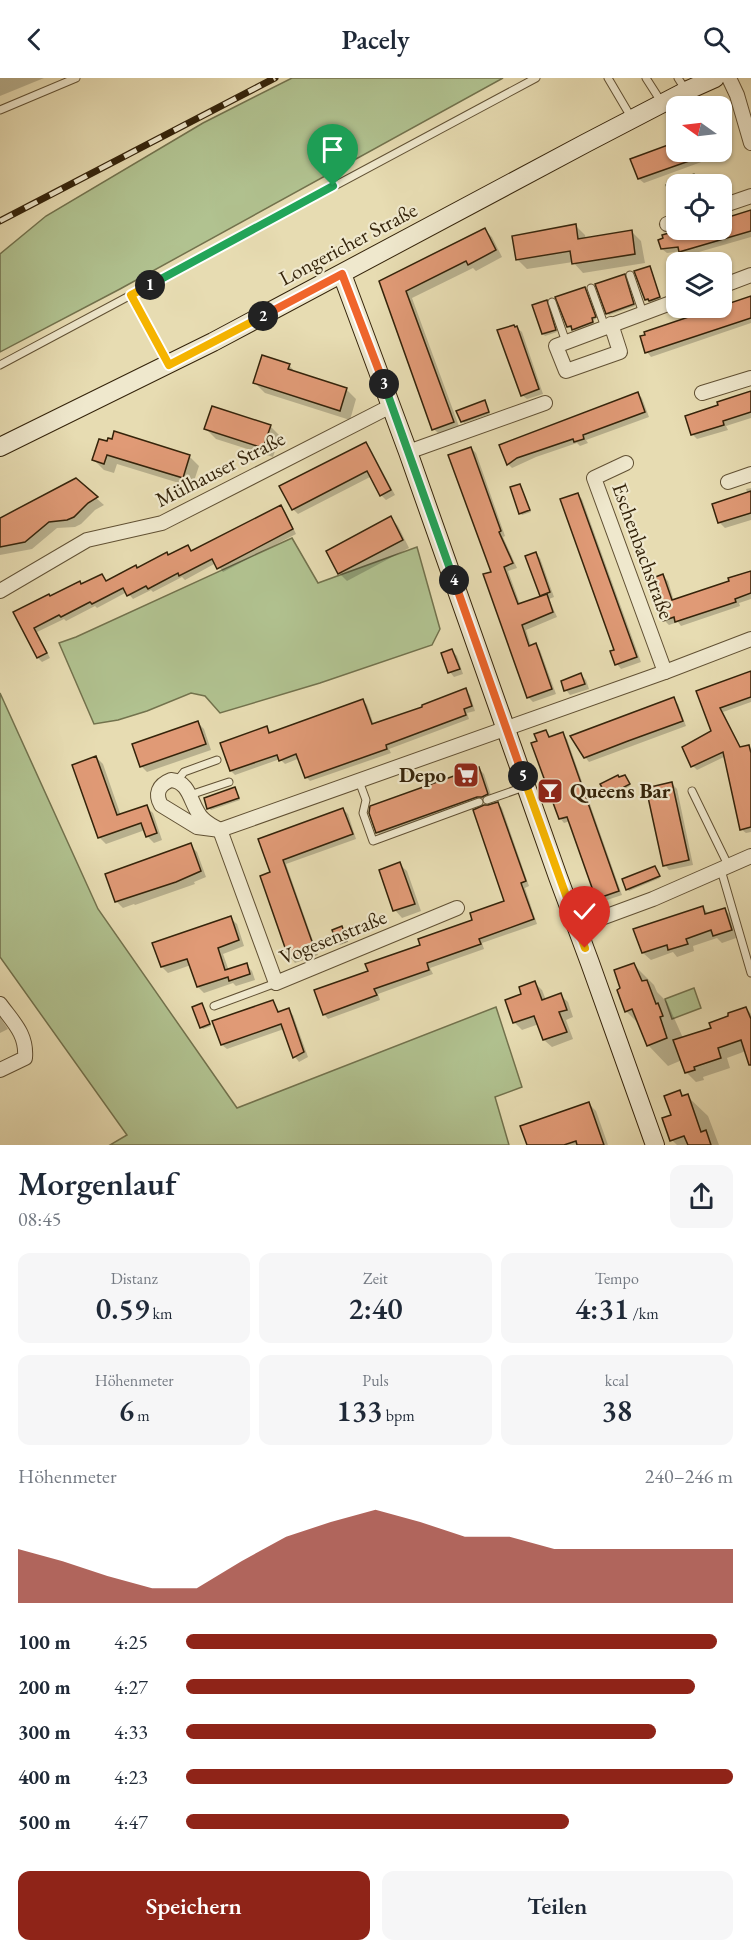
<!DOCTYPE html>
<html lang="de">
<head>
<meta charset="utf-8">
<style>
  :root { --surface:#fff; --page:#f6f6f7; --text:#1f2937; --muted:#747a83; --accent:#8f2418 }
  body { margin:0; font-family:"EB Garamond",serif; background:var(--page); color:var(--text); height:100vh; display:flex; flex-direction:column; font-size:22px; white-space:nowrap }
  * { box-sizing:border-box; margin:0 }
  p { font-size:20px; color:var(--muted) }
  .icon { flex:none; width:33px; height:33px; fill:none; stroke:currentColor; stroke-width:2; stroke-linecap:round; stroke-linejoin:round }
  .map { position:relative; height:1067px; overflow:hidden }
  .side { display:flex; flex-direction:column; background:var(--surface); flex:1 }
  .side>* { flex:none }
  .needle { width:39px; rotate:284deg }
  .buttons { position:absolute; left:666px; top:18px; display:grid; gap:12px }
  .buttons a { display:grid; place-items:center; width:66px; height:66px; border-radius:12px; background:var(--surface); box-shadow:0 2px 4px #0004; font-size:30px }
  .pin { position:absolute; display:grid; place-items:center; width:51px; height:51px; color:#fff; margin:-62px -26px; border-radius:50% 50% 50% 0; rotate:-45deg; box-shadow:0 0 6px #0007 }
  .pin .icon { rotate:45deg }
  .km { position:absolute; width:30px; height:30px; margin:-15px; border-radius:50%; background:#222; color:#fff; font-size:16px; line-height:30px; text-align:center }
  .round { display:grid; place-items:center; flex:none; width:63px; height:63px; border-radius:12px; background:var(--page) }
  .head { display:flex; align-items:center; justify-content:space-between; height:102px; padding:0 18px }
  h1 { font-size:33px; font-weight:600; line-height:45px }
  .stats { display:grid; grid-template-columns:repeat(3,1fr); gap:9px; height:102px; padding:6px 18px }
  .stats div { display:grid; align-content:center; border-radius:12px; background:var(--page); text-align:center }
  .stats b { font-size:30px; font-weight:600 }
  .stats small { font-size:16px; font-weight:400 }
  .stats p { font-size:16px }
  .chart { height:168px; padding:12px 18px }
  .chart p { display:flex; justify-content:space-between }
  .chart svg { width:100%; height:108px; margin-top:6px; fill:var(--accent); opacity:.7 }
  .button { display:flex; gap:12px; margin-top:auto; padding:12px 18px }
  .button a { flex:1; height:69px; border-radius:12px; background:var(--accent); color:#fff; font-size:24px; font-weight:600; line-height:69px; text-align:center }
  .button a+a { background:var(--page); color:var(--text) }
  ul { padding:0 18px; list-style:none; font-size:20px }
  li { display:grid; grid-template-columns:96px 72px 1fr; align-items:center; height:45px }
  li i { height:15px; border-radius:8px; background:var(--accent) }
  header { display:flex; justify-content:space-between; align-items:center; height:78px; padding:0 18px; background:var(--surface); font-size:27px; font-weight:600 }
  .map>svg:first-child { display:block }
  .green { fill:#b1c290; stroke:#72724d; stroke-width:1.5 }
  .shadow { fill:#0003 }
  .building { fill:#e09a76; stroke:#34230a; stroke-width:1.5 }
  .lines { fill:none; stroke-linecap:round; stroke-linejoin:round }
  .lane-casing { stroke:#615134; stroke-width:9 }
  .street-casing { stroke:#615134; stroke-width:16 }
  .secondary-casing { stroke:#34230a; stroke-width:20 }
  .lane { stroke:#efe8cd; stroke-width:7 }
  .street { stroke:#efe8cd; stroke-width:14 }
  .secondary { stroke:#efe8cd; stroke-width:18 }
  .rail-casing { stroke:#34230a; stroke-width:7 }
  .rail { stroke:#efe8cd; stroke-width:4.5; stroke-dasharray:14; stroke-linecap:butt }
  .split-1-casing { stroke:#fff; stroke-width:12 }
  .split-2-casing { stroke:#fff; stroke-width:12 }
  .split-3-casing { stroke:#fff; stroke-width:12 }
  .split-4-casing { stroke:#fff; stroke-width:12 }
  .split-5-casing { stroke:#fff; stroke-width:12 }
  .split-6-casing { stroke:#fff; stroke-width:12 }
  .split-1 { stroke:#22a559; stroke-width:8 }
  .split-2 { stroke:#f5b400; stroke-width:8 }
  .split-3 { stroke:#f0652b; stroke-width:8 }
  .split-4 { stroke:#22a559; stroke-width:8 }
  .split-5 { stroke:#f0652b; stroke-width:8 }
  .split-6 { stroke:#f5b400; stroke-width:8 }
  .labels { text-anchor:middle; stroke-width:4.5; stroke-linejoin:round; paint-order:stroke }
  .street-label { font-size:21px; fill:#34230a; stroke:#efe8cd }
  .poi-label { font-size:21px; font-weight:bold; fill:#34230a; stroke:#efe8cd; text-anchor:end }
</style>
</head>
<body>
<header><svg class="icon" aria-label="back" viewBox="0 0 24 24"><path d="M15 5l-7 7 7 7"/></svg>Pacely<svg class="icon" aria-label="search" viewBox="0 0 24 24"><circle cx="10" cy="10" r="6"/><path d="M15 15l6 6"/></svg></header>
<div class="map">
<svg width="751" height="1067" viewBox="0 0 751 1067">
  <rect width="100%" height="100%" fill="#e7dcb2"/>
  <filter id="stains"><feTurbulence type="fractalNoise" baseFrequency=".00333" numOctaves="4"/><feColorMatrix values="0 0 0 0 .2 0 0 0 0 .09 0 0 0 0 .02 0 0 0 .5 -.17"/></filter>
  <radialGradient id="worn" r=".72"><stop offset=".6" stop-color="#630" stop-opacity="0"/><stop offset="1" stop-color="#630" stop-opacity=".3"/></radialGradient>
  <!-- green -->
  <g class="green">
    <polygon points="292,0 503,0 120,211 0,274 0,176 46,138 203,45"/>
    <polygon points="694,96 698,106 676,106 676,129 675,130 666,107"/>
    <polygon points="292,460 318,505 417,469 440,551 432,567 320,605 220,635 205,618 191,615 147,633 118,642 94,646 59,565 76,559"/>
    <polygon points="0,615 98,831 237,1030 496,929 522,1009 495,1019 509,1067 110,1067 127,1057 0,879"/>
    <polygon points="694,910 701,930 672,941 665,921"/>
  </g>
  <!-- shadow -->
  <g class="shadow">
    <polygon points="0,0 44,0 0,18"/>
    <polygon points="722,61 726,75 644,105 639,101 632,82 676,66 676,74 722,74"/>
    <polygon points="751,133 751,159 685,178 681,173 667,175 662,171 664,158 684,152 722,152 722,141"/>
    <polygon points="575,147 585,157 586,161 631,153 641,163 645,185 583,195 573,184 527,191 517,181"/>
    <polygon points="485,152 492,159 502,179 476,193 473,190 412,220 460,351 441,358 434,351 381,204"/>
    <polygon points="651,191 661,221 652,225 646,222"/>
    <polygon points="626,200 635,228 609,237 607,235"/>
    <polygon points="585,211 596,241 593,242 594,246 575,253 573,249 570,250 568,248"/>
    <polygon points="751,220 751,245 651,279 647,274"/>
    <polygon points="546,224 557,254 545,258 543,256"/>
    <polygon points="517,250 522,254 543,316 527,321 522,317"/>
    <polygon points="289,287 296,295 346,311 356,321 350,342 265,315 255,305"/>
    <polygon points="751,315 751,340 726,348 728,352 697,361 693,357 687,339 720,328"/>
    <polygon points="638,316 642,320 649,339 586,362 588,365 580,368 577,365 536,379 512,390 508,386 501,368"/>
    <polygon points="485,324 490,336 464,345 462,343"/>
    <polygon points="270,348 280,358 273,379 216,361 206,351"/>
    <polygon points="100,363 189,378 199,388 192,409 117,386 114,395 104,392 94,382"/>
    <polygon points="366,366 370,370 395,417 386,422 381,417 372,398 298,436 293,431 281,409"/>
    <polygon points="471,370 476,375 505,458 503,459 517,490 508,493 520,526 543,519 541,517 535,476 540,480 554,519 549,521 557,539 526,552 531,568 535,567 540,572 556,616 533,624 528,619 492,495"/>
    <polygon points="77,403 104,427 95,432 81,446 75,449 57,450 32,471 0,477 0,442"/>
    <polygon points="520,408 531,434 522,437 520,435"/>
    <polygon points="751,410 751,442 725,450 719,444 748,416 746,411"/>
    <polygon points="577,416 582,421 641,584 621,591 617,586 612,574 616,573"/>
    <polygon points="280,429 285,433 296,456 223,494 216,485 185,502 182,499 153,514 151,512 133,521 127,514 97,530 95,528 66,543 64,541 37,554 50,580 42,584 38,580 15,535 101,497 107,504 188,469 192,473"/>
    <polygon points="391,440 398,448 409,470 347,503 339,495"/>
    <polygon points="751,494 751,521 739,525 740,528 681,548 678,544 669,547 664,542 661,521 663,498 668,503 674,523 731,504"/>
    <polygon points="452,573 457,578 463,596 454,599 450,594"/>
    <polygon points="751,594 751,624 723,634 741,670 749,669 751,671 751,754 746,755 741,751 726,678 697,692 693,688 684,669 713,654 698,614"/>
    <polygon points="581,597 586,602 589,611 570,617 566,612 563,603"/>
    <polygon points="465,612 470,617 475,633 467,635 469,641 389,671 391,675 310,703 306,699 300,680 285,686 280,681 235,697 231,693 266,650 271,655 363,623 367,627 374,647 424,630"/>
    <polygon points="673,621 678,626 686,648 589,684 585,679"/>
    <polygon points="198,645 204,651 211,672 147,694 141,688"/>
    <polygon points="546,653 551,660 562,656 567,661 622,817 601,824 597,820 570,743 564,745 560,740 539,664"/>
    <polygon points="96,679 103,686 121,738 146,729 153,735 162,762 154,765 147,758 145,752 106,766 99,759"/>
    <polygon points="479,691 484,696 492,720 382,759 377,754"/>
    <polygon points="627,700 630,708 610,719 608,717"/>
    <polygon points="672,706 677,711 693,787 669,792 665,787"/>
    <polygon points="235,710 240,722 211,732 209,730"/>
    <polygon points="498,726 502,730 529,808 525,810 537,846 482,865 484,871 430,890 433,896 378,916 380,922 328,941 324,936 370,894 474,843 506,824"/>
    <polygon points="343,731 348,736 356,761 286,786 318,877 295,885 291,880 272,795 260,762"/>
    <polygon points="190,767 197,774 206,799 194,804 195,806 135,827 134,826 123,830 116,823"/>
    <polygon points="399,786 407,793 421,833 402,840 395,832"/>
    <polygon points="657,792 660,800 629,813 627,811"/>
    <polygon points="702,829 709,836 724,831 732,839 739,859 722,865 717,860 693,868 694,873 677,879 673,874 651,882 643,875"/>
    <polygon points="230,840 237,846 244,868 223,876 229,893 246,887 252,893 255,902 236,908 233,905 204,915 198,909 191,887 168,895 162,889"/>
    <polygon points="342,850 348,864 340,867 338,865"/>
    <polygon points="634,887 654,907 657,914 667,924 683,960 713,951 746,930 751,936 751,988 746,973 727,980 730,990 703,999 704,1002 696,1004 686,994 682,982 668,988 648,967 640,947 626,933"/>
    <polygon points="535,905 542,912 546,922 560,917 568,924 573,939 566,942 573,961 552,969 544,962 539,946 522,952 514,944 523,917"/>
    <polygon points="273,924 280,935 288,932 293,937 308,979 299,984 295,979 284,951 227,971 222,967"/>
    <polygon points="202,927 211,948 203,951 201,949"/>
    <polygon points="0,939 8,951 0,955"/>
    <polygon points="680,1014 685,1019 687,1018 708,1038 719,1067 677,1067 672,1062 673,1038"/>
    <polygon points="588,1025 596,1033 608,1067 529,1067"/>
  </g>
  <!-- building -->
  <g class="building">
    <polygon points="676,64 676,74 712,74 712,75 638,101 630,81"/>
    <polygon points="751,132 751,153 679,174 678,169 661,171 658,162 663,160 662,157 679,152 722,152 722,141"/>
    <polygon points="576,146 578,161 632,152 635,176 572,186 570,173 516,182 512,158"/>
    <polygon points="485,150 496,172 468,187 466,183 406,213 454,344 432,352 379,203"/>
    <polygon points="650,188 660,219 649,223 648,221 645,222 634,193"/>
    <polygon points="625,196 634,226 606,236 595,206"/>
    <polygon points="585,209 596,239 592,240 593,244 572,252 571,248 567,249 555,219"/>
    <polygon points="751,218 751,240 645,275 640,258 645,257 644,254"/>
    <polygon points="547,222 556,252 542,256 532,227"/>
    <polygon points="514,247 515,249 517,248 539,311 521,318 497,252"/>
    <polygon points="262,277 290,286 288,291 347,310 340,333 253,305"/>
    <polygon points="751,313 751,334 723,343 724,347 691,357 685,338 718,327 717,324"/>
    <polygon points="638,314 645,334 583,357 584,361 574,364 573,361 517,380 507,387 499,367"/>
    <polygon points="485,322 489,334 461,344 456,333"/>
    <polygon points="212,328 271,347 263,370 204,351"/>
    <polygon points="114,353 190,377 183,400 107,377 104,386 92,382 99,361 107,363 108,360 112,361"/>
    <polygon points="366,364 391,412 380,418 367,393 292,432 279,408"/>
    <polygon points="471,369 501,453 499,454 513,485 504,489 518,526 547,516 553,534 522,547 529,568 536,565 552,611 527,620 483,496 491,494 448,377"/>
    <polygon points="76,400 98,419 88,425 74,439 67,442 49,444 25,464 0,469 0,440"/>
    <polygon points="520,406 530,432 519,436 510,409"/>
    <polygon points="751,413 751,435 718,445 712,426"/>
    <polygon points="578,415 637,579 615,587 610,573 614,572 560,421"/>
    <polygon points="281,427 293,451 217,491 212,481 179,498 178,495 148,511 146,508 127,518 123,510 92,526 90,524 61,539 59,537 34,550 47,575 37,580 13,534 49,516 50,518 80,503 81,506 102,496 106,503 136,487 137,490 167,474 168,477 188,467 191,473"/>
    <polygon points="391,438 403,462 338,496 326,473"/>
    <polygon points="536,474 550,514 540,518 525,478"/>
    <polygon points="751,493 751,515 735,521 736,524 675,544 674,539 663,543 656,521 659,520 653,500 663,496 672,522 729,503 728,500"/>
    <polygon points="452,571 460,591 448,595 441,575"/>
    <polygon points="751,593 751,619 720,630 740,669 749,667 751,675 751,749 740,752 723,674 691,689 682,669 711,653 696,613"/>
    <polygon points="581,595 585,606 564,613 561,603"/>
    <polygon points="466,610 472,628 464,631 466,637 386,667 387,671 305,700 296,676 279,683 277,677 230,693 220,665 267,648 269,655 363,621 372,646 422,629 422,627"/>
    <polygon points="674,619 683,643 628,663 584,680 570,658"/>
    <polygon points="198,643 206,666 140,689 132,666"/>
    <polygon points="546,652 549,659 563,654 619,813 596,821 567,739 559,741 531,665 537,663 534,656"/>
    <polygon points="96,678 117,737 147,727 157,755 146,759 141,745 98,760 72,687"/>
    <polygon points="479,689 488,716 482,719 477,719 376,755 369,735 370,728"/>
    <polygon points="618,697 619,699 625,697 630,706 607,718 600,706"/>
    <polygon points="672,704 689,782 663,788 646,710"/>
    <polygon points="235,709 239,720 207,731 204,720"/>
    <polygon points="498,724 526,803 521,805 534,841 479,861 481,866 427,885 429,892 374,911 377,917 323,937 314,912 368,893 365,886 420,867 418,861 472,842 470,835 504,823 473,732 484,727 488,727"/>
    <polygon points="343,730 353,756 283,782 315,872 289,881 260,798 270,794 258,761"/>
    <polygon points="191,765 201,793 176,804 115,824 105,796"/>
    <polygon points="400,784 415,826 393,833 379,792"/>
    <polygon points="655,788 660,798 626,812 622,801"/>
    <polygon points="703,828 705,836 725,830 732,852 713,858 711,852 686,861 688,866 668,872 667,867 642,875 633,851"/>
    <polygon points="231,838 239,862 218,870 225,892 247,885 250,896 229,903 228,899 197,909 187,881 161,889 152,865"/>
    <polygon points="342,848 347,863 337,866 332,852"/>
    <polygon points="634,885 642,903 647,902 656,926 658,925 663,938 660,939 667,960 647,968 632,931 625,934 617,912 620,910 614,892"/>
    <polygon points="535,903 542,922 561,915 567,932 559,934 567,954 543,962 534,938 513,945 505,922 521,916 519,909"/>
    <polygon points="273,922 278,934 289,930 304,974 293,980 281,946 221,967 212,943"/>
    <polygon points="202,925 210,946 200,950 192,929"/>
    <polygon points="746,929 751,941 751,987 749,987 741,962 718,970 721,980 694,989 695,992 685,995 673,962 711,950 709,945 728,938 728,935"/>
    <polygon points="680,1012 682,1018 688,1016 701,1054 706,1052 711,1067 688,1067 684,1058 670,1063 662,1040 671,1037 664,1018"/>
    <polygon points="589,1024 604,1067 577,1067 576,1063 564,1067 527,1067 520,1048"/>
  </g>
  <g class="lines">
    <!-- lane casing -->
    <g class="lane-casing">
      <g id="lane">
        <polyline points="608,0 631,39"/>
        <polyline points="646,0 662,25"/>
        <polyline points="678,0 685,11"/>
        <polyline points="0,32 76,0"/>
        <polyline points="630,197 643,235"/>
        <polyline points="591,210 605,249"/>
        <polyline points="131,217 536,0"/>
        <polyline points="552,224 566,264"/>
        <polyline points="0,287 131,217 167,285"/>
        <polyline points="177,703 184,694 217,682"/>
        <polyline points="359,703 366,722 363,735 373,763 479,724"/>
        <polyline points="692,713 729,789"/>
        <polyline points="190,717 229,704"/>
        <polyline points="487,722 524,709"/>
        <polyline points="721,792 751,895"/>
        <polyline points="214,928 276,905"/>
      </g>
    </g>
    <!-- street casing -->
    <g class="street-casing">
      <g id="street">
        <polyline points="729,0 737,17 751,65"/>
        <polyline points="722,128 751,118"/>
        <polyline points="667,146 676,143"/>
        <polyline points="722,208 751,197"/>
        <polyline points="611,246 620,274 566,293 556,268 676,223"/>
        <polyline points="702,315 751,300"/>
        <polyline points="408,374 545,325"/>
        <polyline points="626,385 594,400 665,594"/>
        <polyline points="728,404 751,396"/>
        <polyline points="0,513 87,462 162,445 391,328"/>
        <path d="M171 702C192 704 190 729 203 741 208 746 214 749 220 752L197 749 161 727C155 716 158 707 171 702Z"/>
        <polyline points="457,830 276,905 220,752 665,594 751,561"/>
        <polyline points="577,849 653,821 751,778"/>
        <path d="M0 926C13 944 27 956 25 980L0 992"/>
      </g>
    </g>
    <!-- secondary casing -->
    <g class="secondary-casing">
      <g id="secondary">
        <polyline points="342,196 408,374 558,799 590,885 655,1067"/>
        <polyline points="0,369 213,264 586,65 686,13 715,0"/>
      </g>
    </g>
    <!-- lane -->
    <use href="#lane" class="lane"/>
    <!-- street -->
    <use href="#street" class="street"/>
    <!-- secondary -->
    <use href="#secondary" class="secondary"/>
    <!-- rail casing -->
    <g class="rail-casing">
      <polyline id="rail" points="0,143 275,0"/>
    </g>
    <!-- rail -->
    <use href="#rail" class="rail"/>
  </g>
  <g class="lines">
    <!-- split-1 casing -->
    <g class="split-1-casing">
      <polyline id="split-1" points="150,207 333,108"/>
    </g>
    <!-- split-2 casing -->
    <g class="split-2-casing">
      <polyline id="split-2" points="150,207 131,217 169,287 263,238"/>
    </g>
    <!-- split-3 casing -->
    <g class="split-3-casing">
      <polyline id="split-3" points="263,238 342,196 384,306"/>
    </g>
    <!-- split-4 casing -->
    <g class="split-4-casing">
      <polyline id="split-4" points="384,306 454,502"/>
    </g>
    <!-- split-5 casing -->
    <g class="split-5-casing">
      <polyline id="split-5" points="454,502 523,698"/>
    </g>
    <!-- split-6 casing -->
    <g class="split-6-casing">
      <polyline id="split-6" points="523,698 585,870"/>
    </g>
    <!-- split-1 -->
    <use href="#split-1" class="split-1"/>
    <!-- split-2 -->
    <use href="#split-2" class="split-2"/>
    <!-- split-3 -->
    <use href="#split-3" class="split-3"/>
    <!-- split-4 -->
    <use href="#split-4" class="split-4"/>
    <!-- split-5 -->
    <use href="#split-5" class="split-5"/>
    <!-- split-6 -->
    <use href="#split-6" class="split-6"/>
  </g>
  <!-- icons -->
  <defs>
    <g id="supermarket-square" transform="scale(1.35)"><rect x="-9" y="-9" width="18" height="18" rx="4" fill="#8f2418" stroke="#efe8cd"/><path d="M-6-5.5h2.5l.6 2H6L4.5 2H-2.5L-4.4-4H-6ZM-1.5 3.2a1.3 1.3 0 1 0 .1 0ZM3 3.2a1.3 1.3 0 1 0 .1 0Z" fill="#fff"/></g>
    <g id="bar-square" transform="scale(1.35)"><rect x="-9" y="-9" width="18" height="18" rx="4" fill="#8f2418" stroke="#efe8cd"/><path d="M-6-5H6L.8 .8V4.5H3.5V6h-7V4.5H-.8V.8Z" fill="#fff"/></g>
  </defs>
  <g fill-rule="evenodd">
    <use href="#supermarket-square" x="466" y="697"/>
    <use href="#bar-square" x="550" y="713"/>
  </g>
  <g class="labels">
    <!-- street labels -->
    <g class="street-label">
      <text transform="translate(348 166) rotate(-28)" y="7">Longericher Straße</text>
      <text transform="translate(220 391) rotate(-27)" y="7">Mülhauser Straße</text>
      <text transform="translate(643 473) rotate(70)" y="7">Eschenbachstraße</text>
      <text transform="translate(333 859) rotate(-22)" y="7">Vogesenstraße</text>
    </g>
    <!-- poi labels -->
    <g class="poi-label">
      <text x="446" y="704">Depo</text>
      <text x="570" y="720" text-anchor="start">Queens Bar</text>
    </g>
  </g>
  <rect width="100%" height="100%" filter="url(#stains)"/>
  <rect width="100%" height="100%" fill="url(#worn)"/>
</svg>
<div class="buttons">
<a><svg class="needle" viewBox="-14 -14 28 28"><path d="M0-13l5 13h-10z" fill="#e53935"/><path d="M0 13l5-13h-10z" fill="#747a83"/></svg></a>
<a><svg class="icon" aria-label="locate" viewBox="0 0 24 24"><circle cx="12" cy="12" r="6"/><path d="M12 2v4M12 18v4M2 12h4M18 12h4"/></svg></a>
<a><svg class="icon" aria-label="layers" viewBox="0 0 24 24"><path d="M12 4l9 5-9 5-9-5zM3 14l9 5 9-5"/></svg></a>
</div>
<div class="pin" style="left:333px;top:108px;background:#1e9e55"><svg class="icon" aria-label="arrive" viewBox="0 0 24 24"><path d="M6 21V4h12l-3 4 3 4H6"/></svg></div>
<div class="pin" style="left:585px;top:870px;background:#d93025"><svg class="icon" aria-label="check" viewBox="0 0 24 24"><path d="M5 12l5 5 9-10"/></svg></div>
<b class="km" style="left:150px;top:207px">1</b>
<b class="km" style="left:263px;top:238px">2</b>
<b class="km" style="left:384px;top:306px">3</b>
<b class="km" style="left:454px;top:502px">4</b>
<b class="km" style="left:523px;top:698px">5</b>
</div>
<section class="side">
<div class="head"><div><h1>Morgenlauf</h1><p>08:45</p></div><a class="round"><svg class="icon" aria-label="share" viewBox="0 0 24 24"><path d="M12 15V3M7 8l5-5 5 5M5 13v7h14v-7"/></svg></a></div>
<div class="stats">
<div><p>Distanz</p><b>0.59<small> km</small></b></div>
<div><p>Zeit</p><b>2:40</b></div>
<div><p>Tempo</p><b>4:31<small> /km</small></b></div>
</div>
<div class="stats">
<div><p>Höhenmeter</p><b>6<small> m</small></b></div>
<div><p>Puls</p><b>133<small> bpm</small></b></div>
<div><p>kcal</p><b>38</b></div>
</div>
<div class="chart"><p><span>Höhenmeter</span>240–246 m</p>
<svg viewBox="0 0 160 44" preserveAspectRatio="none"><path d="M0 44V22L10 27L20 33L30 38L40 38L50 27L60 17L70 11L80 6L90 11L100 17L110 17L120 22L130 22L140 22L150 22L160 22V44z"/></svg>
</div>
<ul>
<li><b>100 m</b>4:25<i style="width:97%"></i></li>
<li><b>200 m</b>4:27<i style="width:93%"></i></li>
<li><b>300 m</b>4:33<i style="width:86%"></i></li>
<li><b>400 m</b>4:23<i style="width:100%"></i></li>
<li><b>500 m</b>4:47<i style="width:70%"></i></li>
</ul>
<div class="button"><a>Speichern</a><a>Teilen</a></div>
</section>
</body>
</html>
